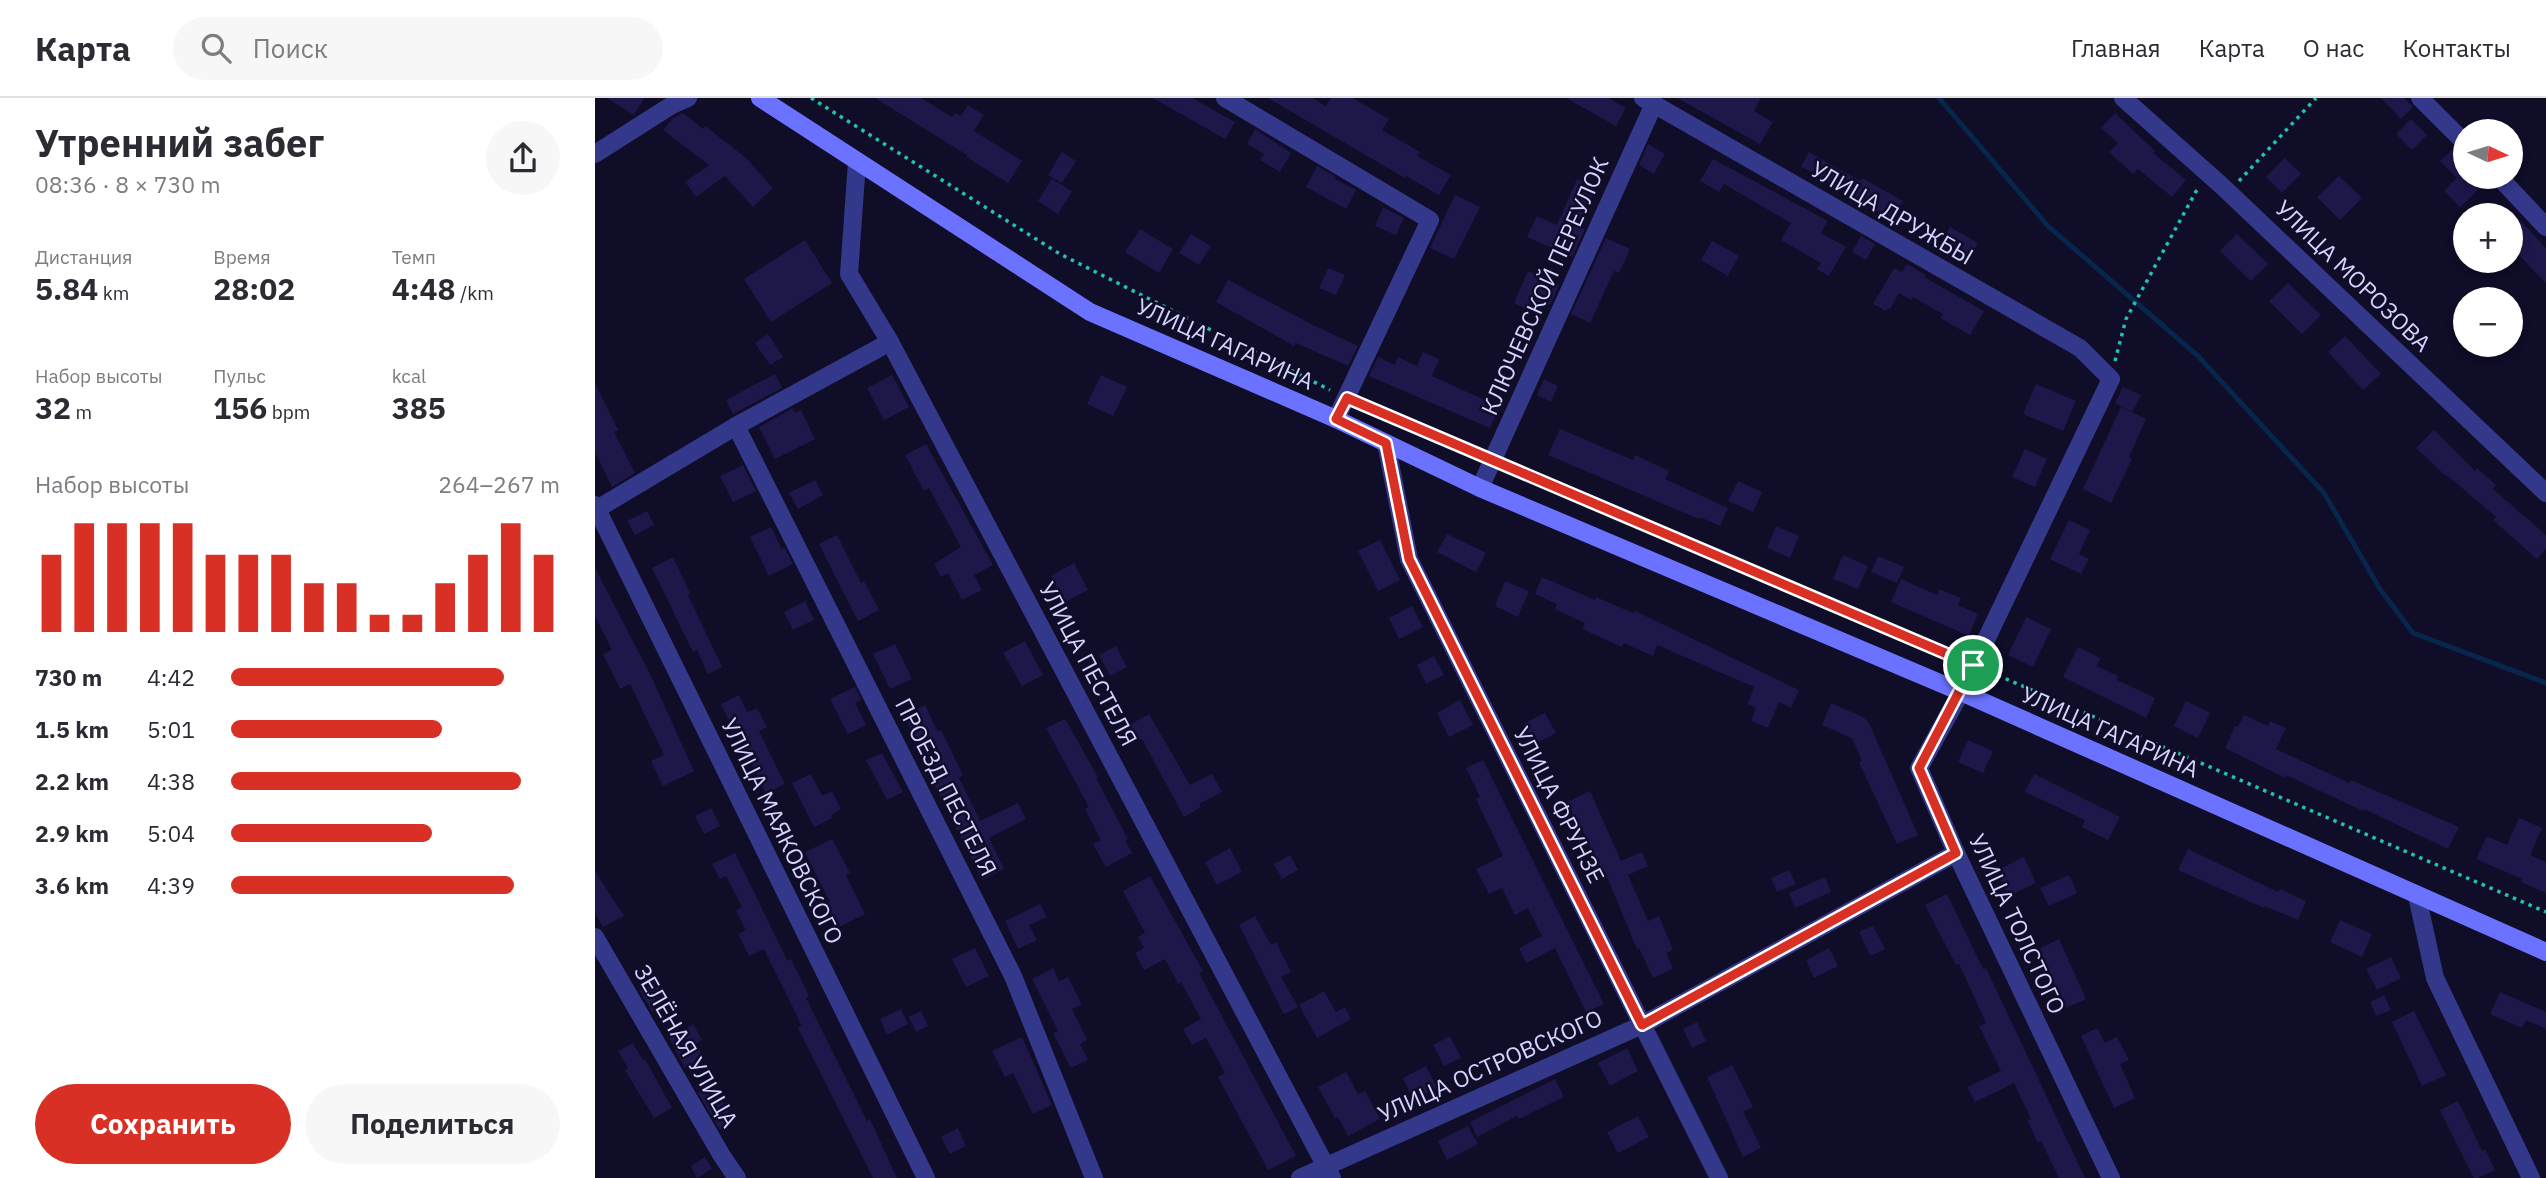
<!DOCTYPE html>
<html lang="ru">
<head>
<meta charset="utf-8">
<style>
  :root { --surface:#fff; --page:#f7f7f7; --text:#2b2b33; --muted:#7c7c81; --line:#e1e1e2; --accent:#d93025 }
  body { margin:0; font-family:"IBM Plex Sans",sans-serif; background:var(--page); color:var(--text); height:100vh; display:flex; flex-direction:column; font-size:26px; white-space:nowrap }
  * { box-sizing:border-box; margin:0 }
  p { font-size:23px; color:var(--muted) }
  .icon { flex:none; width:38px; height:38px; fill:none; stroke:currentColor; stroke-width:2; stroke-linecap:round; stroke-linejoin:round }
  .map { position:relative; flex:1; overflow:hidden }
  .sheet { display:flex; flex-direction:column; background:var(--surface); width:595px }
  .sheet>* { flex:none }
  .needle { width:46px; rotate:94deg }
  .controls { position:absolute; left:1858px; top:21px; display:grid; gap:14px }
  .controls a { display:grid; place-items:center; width:70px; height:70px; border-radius:50%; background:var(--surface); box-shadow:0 4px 10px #0003; font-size:35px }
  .pin { position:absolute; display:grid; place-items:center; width:60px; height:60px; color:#fff; margin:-30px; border:4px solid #fff; border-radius:50%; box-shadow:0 2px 7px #0007 }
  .round { display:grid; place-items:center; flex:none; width:74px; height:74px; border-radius:37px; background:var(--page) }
  .overview { display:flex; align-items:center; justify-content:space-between; height:119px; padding:0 35px }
  h1 { font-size:38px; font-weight:700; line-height:52px }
  .metrics { display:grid; grid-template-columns:repeat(3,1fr); gap:10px; height:119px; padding:7px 35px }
  .metrics div { display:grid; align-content:center }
  .metrics b { font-size:30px; font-weight:700 }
  .metrics small { font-size:19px; font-weight:400 }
  .metrics p { font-size:19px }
  .chart { height:196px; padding:14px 35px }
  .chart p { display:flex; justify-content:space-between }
  .chart svg { width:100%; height:126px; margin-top:7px; stroke:var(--accent); stroke-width:6 }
  .cta { display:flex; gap:14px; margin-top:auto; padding:14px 35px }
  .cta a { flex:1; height:80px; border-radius:42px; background:var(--accent); color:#fff; font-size:28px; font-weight:700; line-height:80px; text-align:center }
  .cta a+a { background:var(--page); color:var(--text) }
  ul { padding:0 35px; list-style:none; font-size:23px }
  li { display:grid; grid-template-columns:112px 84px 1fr; align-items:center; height:52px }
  li i { height:18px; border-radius:9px; background:var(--accent) }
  header { display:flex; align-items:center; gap:42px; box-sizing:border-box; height:98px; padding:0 35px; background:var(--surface); border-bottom:2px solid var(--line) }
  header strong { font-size:33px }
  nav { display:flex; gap:38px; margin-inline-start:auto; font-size:24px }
  .search { width:490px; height:63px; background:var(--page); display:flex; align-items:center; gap:18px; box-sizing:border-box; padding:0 24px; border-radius:38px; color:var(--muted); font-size:26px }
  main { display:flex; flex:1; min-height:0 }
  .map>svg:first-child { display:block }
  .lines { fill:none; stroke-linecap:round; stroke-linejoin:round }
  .stream { stroke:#07264c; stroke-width:5 }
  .building { fill:#1e174a }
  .path { stroke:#24c2ac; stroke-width:3.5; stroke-dasharray:3.5 5; stroke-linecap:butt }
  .minor { stroke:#34388a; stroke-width:18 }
  .secondary { stroke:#6a72ff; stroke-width:18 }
  .route-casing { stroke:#fff; stroke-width:14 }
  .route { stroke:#d93025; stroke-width:9 }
  .labels { text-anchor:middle; stroke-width:5; stroke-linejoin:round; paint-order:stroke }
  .street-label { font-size:23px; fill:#d5d3ff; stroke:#0f0d27 }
</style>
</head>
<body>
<header>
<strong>Карта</strong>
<div class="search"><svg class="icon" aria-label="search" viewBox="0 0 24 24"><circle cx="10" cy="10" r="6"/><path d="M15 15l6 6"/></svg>Поиск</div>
<nav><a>Главная</a><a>Карта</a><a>О нас</a><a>Контакты</a></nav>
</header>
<main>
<section class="sheet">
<div class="overview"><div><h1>Утренний забег</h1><p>08:36 · 8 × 730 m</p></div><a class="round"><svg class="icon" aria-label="share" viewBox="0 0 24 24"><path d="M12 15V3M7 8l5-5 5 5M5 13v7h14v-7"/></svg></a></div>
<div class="metrics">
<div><p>Дистанция</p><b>5.84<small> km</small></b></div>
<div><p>Время</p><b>28:02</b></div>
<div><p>Темп</p><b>4:48<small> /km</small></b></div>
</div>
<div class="metrics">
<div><p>Набор высоты</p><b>32<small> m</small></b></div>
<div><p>Пульс</p><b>156<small> bpm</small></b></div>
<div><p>kcal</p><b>385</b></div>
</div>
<div class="chart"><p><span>Набор высоты</span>264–267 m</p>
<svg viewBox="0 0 160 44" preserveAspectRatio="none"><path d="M5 44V17M15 44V6M25 44V6M35 44V6M45 44V6M55 44V17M65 44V17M75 44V17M85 44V27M95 44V27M105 44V38M115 44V38M125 44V27M135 44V17M145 44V6M155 44V17"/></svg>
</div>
<ul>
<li><b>730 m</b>4:42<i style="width:83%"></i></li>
<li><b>1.5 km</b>5:01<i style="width:64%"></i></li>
<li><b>2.2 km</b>4:38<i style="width:88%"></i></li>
<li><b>2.9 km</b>5:04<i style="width:61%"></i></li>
<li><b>3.6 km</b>4:39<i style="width:86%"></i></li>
</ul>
<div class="cta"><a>Сохранить</a><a>Поделиться</a></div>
</section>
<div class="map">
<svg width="1951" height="1080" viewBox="0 0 1951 1080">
  <rect width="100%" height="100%" fill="#0f0d27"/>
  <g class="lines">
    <!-- stream -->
    <polyline class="stream" points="1344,0 1453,128 1603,258 1729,395 1785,491 1818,535 1951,585"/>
  </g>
  <!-- building -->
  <g class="building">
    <polygon points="12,0 49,0 39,17"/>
    <polygon points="280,0 326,0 357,19 360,15 366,18 373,7 389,17 379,33 427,63 413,85 371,59 372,57"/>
    <polygon points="558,0 597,0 640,24 630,41"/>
    <polygon points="673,0 717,0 731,8 736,0 757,0 794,21 787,32 825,54 822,58 856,77 844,97 811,78 810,80"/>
    <polygon points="971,0 1013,0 1031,10 1021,28"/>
    <polygon points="1082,0 1166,0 1159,13 1178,24 1165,46"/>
    <polygon points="1786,0 1809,0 1818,9 1806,21"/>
    <polygon points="88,15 108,31 110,28 150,59 178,90 158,109 130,78 101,99 90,84 114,67 68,32 78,20"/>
    <polygon points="1520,15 1560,53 1558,55 1591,82 1577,99 1543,71 1538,76 1514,54 1523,45 1506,30"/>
    <polygon points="1816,21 1832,37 1817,52 1801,36"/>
    <polygon points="660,31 696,55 685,74 665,62 669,56 652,46"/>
    <polygon points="1053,46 1070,56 1059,76 1044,67"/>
    <polygon points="1858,51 1871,65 1871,79 1878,79 1887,88 1865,109 1849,93 1862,80 1845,63"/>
    <polygon points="467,54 481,63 467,85 453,77"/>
    <polygon points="1214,54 1265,83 1267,80 1308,103 1297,122 1206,68"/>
    <polygon points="1690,60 1706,76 1687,95 1671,79"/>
    <polygon points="1118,61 1233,123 1226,135 1251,149 1234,178 1222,171 1226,165 1186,142 1196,125 1129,86 1124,94 1105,83"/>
    <polygon points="722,68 741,79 740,81 761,92 751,111 711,89"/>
    <polygon points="1744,78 1767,100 1745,122 1722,99"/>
    <polygon points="457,81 477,93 463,116 443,103"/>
    <polygon points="982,81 1001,90 984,128 990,131 977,159 932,139 942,118 962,127"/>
    <polygon points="860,97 885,109 859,161 835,150"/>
    <polygon points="788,109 809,120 801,137 780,128"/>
    <polygon points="1916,113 1951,150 1951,185 1916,149"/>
    <polygon points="1355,129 1383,145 1370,167 1343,151"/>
    <polygon points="545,131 578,151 564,175 530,154"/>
    <polygon points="596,136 616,148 604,167 584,155"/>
    <polygon points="1642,136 1673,166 1656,183 1625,153"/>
    <polygon points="1266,138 1280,146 1271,162 1257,154"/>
    <polygon points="1011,140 1035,151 1024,175 1019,173 995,225 976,216"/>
    <polygon points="210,142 237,185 176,224 149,181"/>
    <polygon points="1117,143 1144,158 1133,178 1106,162"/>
    <polygon points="1312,166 1331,177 1329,179 1389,213 1375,237 1345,220 1348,216 1318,199 1316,202 1304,195 1295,211 1293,210 1291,213 1278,206 1299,170 1307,174"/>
    <polygon points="733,170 750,177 741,197 724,190"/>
    <polygon points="933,173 964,187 955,207 950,205 945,217 919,205"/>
    <polygon points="633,182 718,227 763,248 753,268 701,245 699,248 621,204"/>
    <polygon points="1693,185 1726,217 1707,236 1674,203"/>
    <polygon points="173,236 188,259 175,267 160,245"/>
    <polygon points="1750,238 1786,276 1768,292 1733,254"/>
    <polygon points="828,254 844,261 837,278 905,309 895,330 774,278 783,259 800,267 803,259 822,268"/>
    <polygon points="180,276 187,290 138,316 131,302"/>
    <polygon points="297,277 314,309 289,322 272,290"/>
    <polygon points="506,277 532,289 518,318 492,306"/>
    <polygon points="949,281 963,288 956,304 942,297"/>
    <polygon points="0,286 23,332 19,334 40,375 17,389 0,354"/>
    <polygon points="1441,286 1481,303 1468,333 1428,316"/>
    <polygon points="1528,289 1546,297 1537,314 1520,305"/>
    <polygon points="1526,309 1551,321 1534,359 1537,361 1516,405 1488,391"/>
    <polygon points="198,310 200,315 206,312 220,341 180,361 164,329"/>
    <polygon points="965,331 1038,362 1040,357 1074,373 1070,381 1133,410 1125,428 1105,419 1104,421 953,357"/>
    <polygon points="1839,332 1880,373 1882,370 1901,387 1898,391 1951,437 1951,451 1942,461 1898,422 1901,419 1853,378 1852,379 1821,350"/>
    <polygon points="331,346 398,467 379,477 387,492 367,502 353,475 346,479 339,466 366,449 334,390 329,393 310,357"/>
    <polygon points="1430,351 1452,361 1440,389 1417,379"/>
    <polygon points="148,367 161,393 138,404 125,378"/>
    <polygon points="220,382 228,397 203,411 194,395"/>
    <polygon points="1143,383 1167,394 1158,414 1133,403"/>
    <polygon points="52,413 59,427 40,437 32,423"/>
    <polygon points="1474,422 1495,432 1484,456 1494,461 1486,476 1455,461"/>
    <polygon points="1181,428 1204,438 1195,460 1172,450"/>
    <polygon points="176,429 187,451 189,449 198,466 174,478 155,439"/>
    <polygon points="852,436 891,455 881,474 842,454"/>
    <polygon points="242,437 266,485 269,483 284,512 263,523 224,446"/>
    <polygon points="785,442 805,482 783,493 763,453"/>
    <polygon points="1248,457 1273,468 1263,491 1238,481"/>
    <polygon points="1283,458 1309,469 1302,485 1276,474"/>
    <polygon points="78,459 95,495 93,497 127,569 113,576 102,552 98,554 57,470"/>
    <polygon points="479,465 493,492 470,504 456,478"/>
    <polygon points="0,470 55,576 99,673 68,688 56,663 69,657 35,586 25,591 8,556 17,552 0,518"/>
    <polygon points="947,479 1000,502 1001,499 1038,515 1040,513 1204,592 1196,610 1184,604 1173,630 1156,623 1161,610 1152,606 1159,589 1062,547 1058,558 1029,545 1027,549 987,531 990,525 960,511 962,506 940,496"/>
    <polygon points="1306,481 1342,497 1344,491 1366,500 1363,507 1383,516 1374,538 1296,504"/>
    <polygon points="910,483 934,493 923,519 900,508"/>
    <polygon points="210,503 219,522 198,532 189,514"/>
    <polygon points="817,508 828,529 804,541 794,520"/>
    <polygon points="1431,519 1456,531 1438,569 1413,557"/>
    <polygon points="430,543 448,577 427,588 408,555"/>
    <polygon points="300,546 317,581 295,591 278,556"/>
    <polygon points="521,548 532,569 515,578 504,557"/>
    <polygon points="1483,549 1505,560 1502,568 1523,578 1522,582 1560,600 1551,620 1468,579"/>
    <polygon points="839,558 849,577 831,586 822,567"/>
    <polygon points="260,589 266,602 260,605 271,627 253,636 235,601"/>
    <polygon points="144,597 152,614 162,610 172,629 164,633 190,686 171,695 126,606"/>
    <polygon points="865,602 878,627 854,639 842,615"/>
    <polygon points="1591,603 1615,615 1603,640 1579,628"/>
    <polygon points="1236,605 1268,619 1274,625 1323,737 1302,746 1264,664 1267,663 1257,640 1227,627"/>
    <polygon points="330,607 343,634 346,632 368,677 364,680 385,723 423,705 431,721 394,740 409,771 387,782 319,646 322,644 309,618"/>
    <polygon points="950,615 961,635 938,647 928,626"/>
    <polygon points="554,616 595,687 617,676 627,694 604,706 606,709 589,719 547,641 542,643 534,627"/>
    <polygon points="1649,617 1673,628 1675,623 1691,630 1681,651 1754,685 1756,682 1864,729 1853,751 1769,711 1768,713 1691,677 1690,680 1630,650 1640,628 1643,629"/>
    <polygon points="470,621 503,679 501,680 533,741 530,742 537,755 511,769 498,746 506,742 490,711 494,709 451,630"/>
    <polygon points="1373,642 1398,653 1388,675 1363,664"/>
    <polygon points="287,655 308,694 292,702 271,662"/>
    <polygon points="888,662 1009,906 991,914 960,850 931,865 924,850 947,838 933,810 920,817 907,790 894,796 881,771 908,758 881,701 885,699 871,670"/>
    <polygon points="216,676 227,698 237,693 246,711 236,717 237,720 219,729 197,685"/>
    <polygon points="1439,676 1525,719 1513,742 1487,729 1490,722 1430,694"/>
    <polygon points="995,693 1026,763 1047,754 1053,768 1033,777 1053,823 1064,818 1078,852 1071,855 1078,871 1058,880 1044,850 1042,851 1010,774 1007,776 992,741 972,704"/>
    <polygon points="116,710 125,728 109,736 100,718"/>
    <polygon points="1924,720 1947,730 1935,757 1951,764 1951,795 1926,784 1927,781 1881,761 1892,738 1912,747"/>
    <polygon points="237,741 255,775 251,777 270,816 240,831 229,807 235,804 210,754"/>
    <polygon points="635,750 647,774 622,787 610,764"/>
    <polygon points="1593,751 1683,794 1685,791 1711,803 1703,822 1670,808 1669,810 1583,772"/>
    <polygon points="140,755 192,862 196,861 214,898 211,900 272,1023 275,1021 302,1080 278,1080 203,930 207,928 169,851 154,858 143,836 151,832 141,812 147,809 131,778 125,781 117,766"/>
    <polygon points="695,757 703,772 687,781 679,766"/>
    <polygon points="1429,759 1441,785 1413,798 1401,773"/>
    <polygon points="1194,772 1201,786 1182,794 1176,780"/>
    <polygon points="0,773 29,818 8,829 0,815"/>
    <polygon points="1474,777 1482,795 1454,808 1445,790"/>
    <polygon points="555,778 608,873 604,875 701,1058 673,1072 623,979 630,975 611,940 597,947 588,931 606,921 586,884 583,886 570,861 549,872 540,855 549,850 543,839 550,835 528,793"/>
    <polygon points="1230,779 1236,794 1200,810 1194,795"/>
    <polygon points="1352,796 1388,871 1391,870 1490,1080 1464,1080 1446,1043 1443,1045 1432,1022 1436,1021 1419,985 1380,1004 1372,989 1406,973 1384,928 1391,925 1364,866 1361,867 1330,807"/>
    <polygon points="445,806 452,819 434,827 442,842 423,851 410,823"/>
    <polygon points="660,818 676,847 681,844 696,874 686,879 703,909 689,916 644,827"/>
    <polygon points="1745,822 1777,836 1767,859 1735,844"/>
    <polygon points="1278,828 1290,851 1276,858 1264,834"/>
    <polygon points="1464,841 1491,901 1471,910 1444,851"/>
    <polygon points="380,850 394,878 371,889 357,861"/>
    <polygon points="1234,850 1243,868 1219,880 1211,862"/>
    <polygon points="1796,859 1806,880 1782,892 1771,871"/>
    <polygon points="458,870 464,883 473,879 487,907 477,911 492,942 485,946 493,962 476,970 458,935 463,933 437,881"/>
    <polygon points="61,883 73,905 57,914 45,893"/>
    <polygon points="729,893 741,914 750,909 756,921 722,940 704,907"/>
    <polygon points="1905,894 1951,914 1951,931 1931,922 1927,930 1895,916"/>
    <polygon points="1789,897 1796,912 1781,918 1775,904"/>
    <polygon points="306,911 313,926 292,937 285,921"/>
    <polygon points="326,913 333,928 321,934 314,919"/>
    <polygon points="1819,913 1851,977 1827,988 1797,924"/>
    <polygon points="1102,924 1111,943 1097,950 1088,931"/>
    <polygon points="98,926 107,942 101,946 108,960 90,970 74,940"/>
    <polygon points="1502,930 1510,945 1522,939 1534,962 1525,966 1540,1000 1519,1010 1486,938"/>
    <polygon points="855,938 866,960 849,968 838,947"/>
    <polygon points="427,939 457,1007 438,1016 418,975 410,979 397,953"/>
    <polygon points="38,945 48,962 50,961 77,1010 59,1020 30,972 33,970 23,953"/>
    <polygon points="1032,950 1043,973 1015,988 1003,965"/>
    <polygon points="1137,967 1158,1009 1148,1014 1166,1050 1148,1059 1112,979"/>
    <polygon points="831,968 842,990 818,1002 808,980"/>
    <polygon points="751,974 763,996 770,993 785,1021 753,1038 743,1019 740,1020 723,989"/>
    <polygon points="960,981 969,999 924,1021 922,1018 882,1039 875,1024"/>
    <polygon points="118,986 139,1023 125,1032 103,995"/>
    <polygon points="1863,1003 1887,1053 1890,1051 1900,1072 1883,1080 1879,1080 1845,1012"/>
    <polygon points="1043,1018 1054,1039 1023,1055 1012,1034"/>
    <polygon points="873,1028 883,1046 852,1062 843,1043"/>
    <polygon points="363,1030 371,1048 355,1056 346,1039"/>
    <polygon points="110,1059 117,1071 102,1080 96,1068"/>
  </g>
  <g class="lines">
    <!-- path -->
    <g class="path">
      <polyline points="216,0 465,156 735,292"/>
      <polyline points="1644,83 1721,0"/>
      <polyline points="1520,263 1531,221 1604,88"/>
      <polyline points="767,307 883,355"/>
      <polyline points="913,368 1363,560"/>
      <polyline points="1395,574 1951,814"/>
    </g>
    <!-- minor -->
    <g class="minor">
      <polyline points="630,0 835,122 741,321"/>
      <polyline points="1048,0 1485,250 1516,281 1366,594 1324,670 1361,755 1516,1080"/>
      <polyline points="1528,0 1627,88 1951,395"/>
      <polyline points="1825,0 1871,46"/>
      <polyline points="0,56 77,7 93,0"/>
      <polyline points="262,64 254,176 295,244 737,1080"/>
      <polyline points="1904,79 1951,129"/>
      <polyline points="141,328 418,878 499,1080"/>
      <polyline points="791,345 814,461 1124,1080"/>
      <polyline points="885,390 1059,6"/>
      <polyline points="0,407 331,1080"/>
      <polyline points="2,411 141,328 295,244"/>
      <polyline points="1822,798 1840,880 1936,1080"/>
      <polyline points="0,839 127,1058 142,1080"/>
      <polyline points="705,1080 1047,927 1361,755"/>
    </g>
    <!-- secondary -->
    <polyline class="secondary" points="165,0 495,214 741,321 885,390 1366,594 1951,854"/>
  </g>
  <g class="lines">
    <!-- route casing -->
    <g class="route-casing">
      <polygon id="route" points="752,300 1378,567 1324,670 1361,755 1047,927 814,461 791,345 741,321"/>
    </g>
    <!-- route -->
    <use href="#route" class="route"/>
  </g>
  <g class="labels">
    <!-- street labels -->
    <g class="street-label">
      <text transform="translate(1297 115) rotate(30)" y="8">УЛИЦА ДРУЖБЫ</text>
      <text transform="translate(1758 178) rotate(44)" y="8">УЛИЦА МОРОЗОВА</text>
      <text transform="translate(950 188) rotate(-66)" y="8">КЛЮЧЕВСКОЙ ПЕРЕУЛОК</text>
      <text transform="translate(630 246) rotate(24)" y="8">УЛИЦА ГАГАРИНА</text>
      <text transform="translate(493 566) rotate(62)" y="8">УЛИЦА ПЕСТЕЛЯ</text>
      <text transform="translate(1515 634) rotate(24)" y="8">УЛИЦА ГАГАРИНА</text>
      <text transform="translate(351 689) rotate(63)" y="8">ПРОЕЗД ПЕСТЕЛЯ</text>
      <text transform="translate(964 707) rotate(63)" y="8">УЛИЦА ФРУНЗЕ</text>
      <text transform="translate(187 733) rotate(64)" y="8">УЛИЦА МАЯКОВСКОГО</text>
      <text transform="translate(1422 826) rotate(65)" y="8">УЛИЦА ТОЛСТОГО</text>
      <text transform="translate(91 948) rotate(60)" y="8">ЗЕЛЁНАЯ УЛИЦА</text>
      <text transform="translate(895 968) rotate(-24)" y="8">УЛИЦА ОСТРОВСКОГО</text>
    </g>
  </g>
</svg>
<div class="controls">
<a><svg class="needle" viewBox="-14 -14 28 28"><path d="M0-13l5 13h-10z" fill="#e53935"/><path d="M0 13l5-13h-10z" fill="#7c7c81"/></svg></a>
<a>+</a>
<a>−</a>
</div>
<div class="pin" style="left:1378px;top:567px;background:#1e9e55"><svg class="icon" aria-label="arrive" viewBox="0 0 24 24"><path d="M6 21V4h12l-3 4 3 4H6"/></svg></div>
</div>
</main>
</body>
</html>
